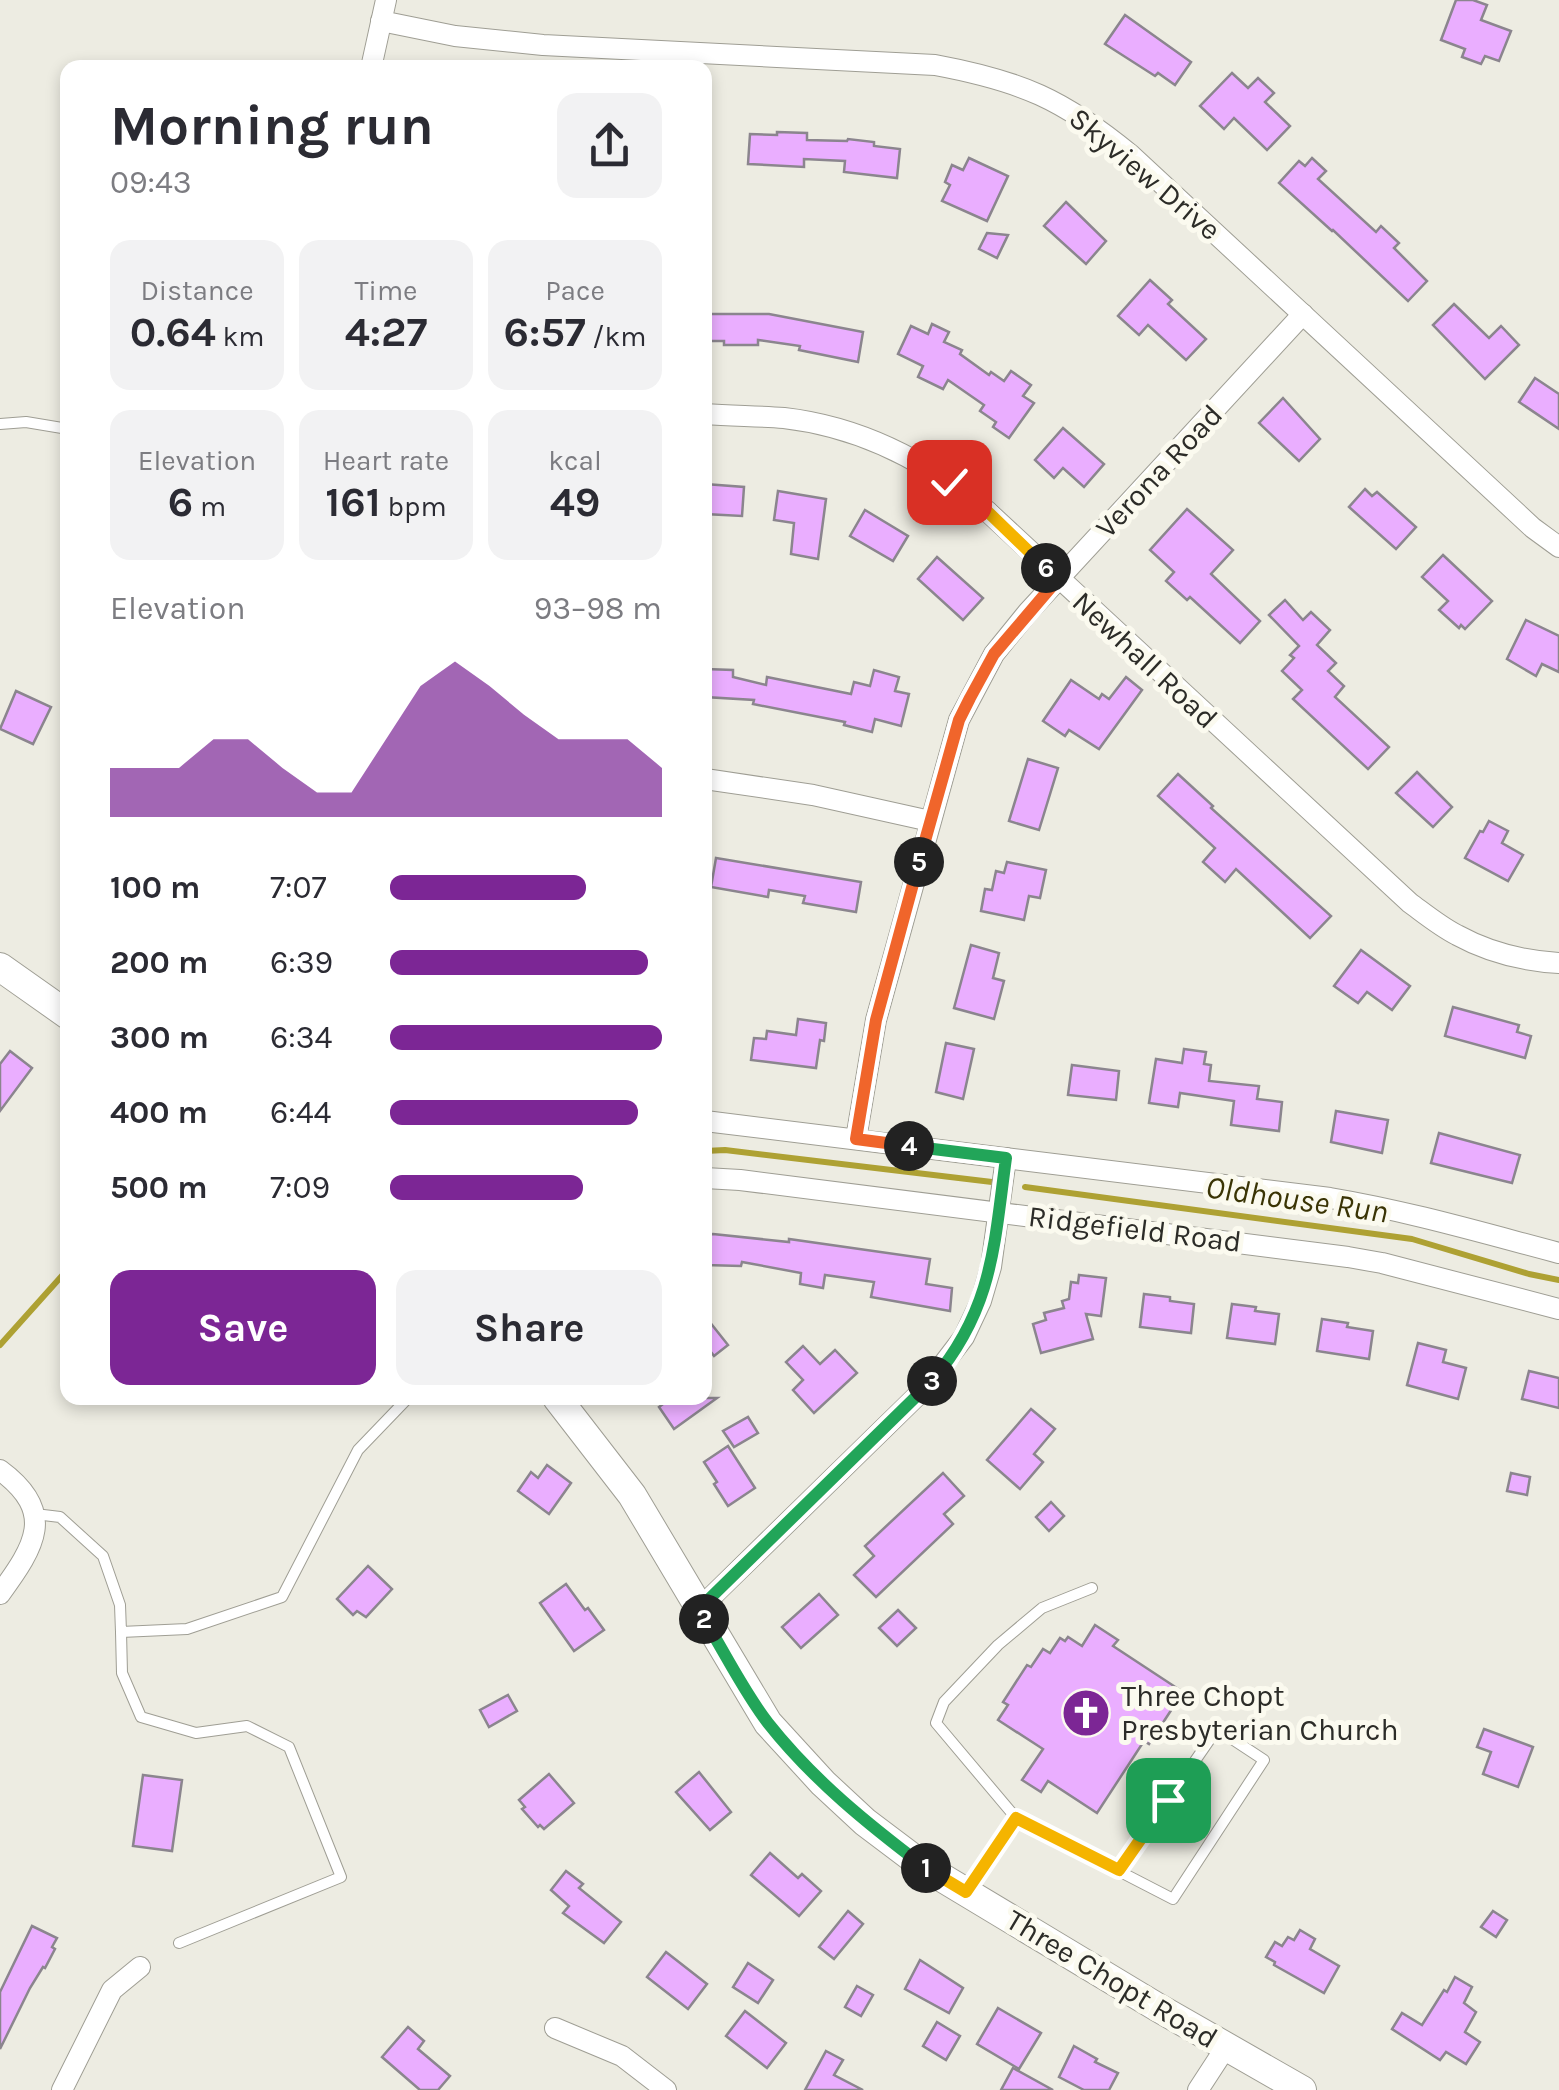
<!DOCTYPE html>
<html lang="en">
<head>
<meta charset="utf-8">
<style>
  :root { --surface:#fff; --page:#f2f2f3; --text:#2b2b33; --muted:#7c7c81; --accent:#7c2695 }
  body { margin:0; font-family:Karla,sans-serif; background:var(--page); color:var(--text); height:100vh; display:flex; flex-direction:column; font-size:38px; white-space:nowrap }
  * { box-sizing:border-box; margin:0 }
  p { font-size:32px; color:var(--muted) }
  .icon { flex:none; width:55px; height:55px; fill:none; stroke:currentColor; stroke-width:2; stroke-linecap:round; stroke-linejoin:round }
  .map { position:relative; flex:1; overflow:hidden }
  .sheet { position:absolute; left:60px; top:60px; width:652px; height:1345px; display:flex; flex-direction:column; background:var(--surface); border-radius:20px; box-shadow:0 5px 15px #0003 }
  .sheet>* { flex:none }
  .pin { position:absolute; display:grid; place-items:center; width:85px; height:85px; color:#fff; margin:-42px; border-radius:20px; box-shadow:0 5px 15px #0006 }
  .km { position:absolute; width:50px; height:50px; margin:-25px; border-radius:50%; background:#222; color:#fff; font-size:28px; line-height:50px; text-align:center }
  .round { display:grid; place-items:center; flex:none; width:105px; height:105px; border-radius:20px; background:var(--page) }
  .head { display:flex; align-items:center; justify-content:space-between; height:170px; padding:0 50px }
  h1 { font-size:55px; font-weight:700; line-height:75px }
  .figures { display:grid; grid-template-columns:repeat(3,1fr); gap:15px; height:170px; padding:10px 50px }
  .figures div { display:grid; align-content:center; border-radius:20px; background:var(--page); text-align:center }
  .figures b { font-size:42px; font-weight:700 }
  .figures small { font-size:28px; font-weight:400 }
  .figures p { font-size:28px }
  .chart { height:280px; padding:20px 50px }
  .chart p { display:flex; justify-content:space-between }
  .chart svg { width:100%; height:180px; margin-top:10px; fill:var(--accent); opacity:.7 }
  .cta { display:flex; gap:20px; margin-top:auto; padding:20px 50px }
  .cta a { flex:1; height:115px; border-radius:20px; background:var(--accent); color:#fff; font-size:40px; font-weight:700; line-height:115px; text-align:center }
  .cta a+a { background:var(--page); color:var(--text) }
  ul { padding:0 50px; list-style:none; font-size:32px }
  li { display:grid; grid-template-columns:160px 120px 1fr; align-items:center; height:75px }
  li i { height:25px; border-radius:12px; background:var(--accent) }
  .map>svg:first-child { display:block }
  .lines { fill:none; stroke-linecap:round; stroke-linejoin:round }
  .stream { stroke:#aea133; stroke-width:6 }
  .building { fill:#eaaeff; stroke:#8b858e; stroke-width:2.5 }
  .lane-casing { stroke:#9f9e94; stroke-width:12 }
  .street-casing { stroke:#9f9e94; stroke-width:22 }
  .secondary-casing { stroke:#9f9e94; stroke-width:30 }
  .lane { stroke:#fff; stroke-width:10 }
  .street { stroke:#fff; stroke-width:20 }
  .secondary { stroke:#fff; stroke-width:28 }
  .split-1-casing { stroke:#fff; stroke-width:20 }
  .split-2-casing { stroke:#fff; stroke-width:20 }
  .split-3-casing { stroke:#fff; stroke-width:20 }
  .split-4-casing { stroke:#fff; stroke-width:20 }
  .split-5-casing { stroke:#fff; stroke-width:20 }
  .split-6-casing { stroke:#fff; stroke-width:20 }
  .split-7-casing { stroke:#fff; stroke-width:20 }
  .split-1 { stroke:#f5b400; stroke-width:12 }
  .split-2 { stroke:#22a559; stroke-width:12 }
  .split-3 { stroke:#22a559; stroke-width:12 }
  .split-4 { stroke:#22a559; stroke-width:12 }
  .split-5 { stroke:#f0652b; stroke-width:12 }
  .split-6 { stroke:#f0652b; stroke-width:12 }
  .split-7 { stroke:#f5b400; stroke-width:12 }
  .labels { text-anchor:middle; stroke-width:10; stroke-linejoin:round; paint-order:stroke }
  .street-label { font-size:30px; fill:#2c2c28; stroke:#fbfaef }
  .poi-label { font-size:30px; fill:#2c2c28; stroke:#fbfaef; text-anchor:start }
  .water-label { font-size:32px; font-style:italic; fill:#3a3405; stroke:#fbfaef }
</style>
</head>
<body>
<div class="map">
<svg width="1559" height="2090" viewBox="0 0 1559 2090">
  <rect width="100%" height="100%" fill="#edece2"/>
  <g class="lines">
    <!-- stream -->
    <g class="stream">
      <polyline points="705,1151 725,1150 992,1182"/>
      <polyline points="1025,1187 1412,1239 1529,1274 1559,1280"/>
      <polyline points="0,1345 68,1269"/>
    </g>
  </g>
  <!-- building -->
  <g class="building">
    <polygon points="1456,0 1473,0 1487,5 1481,20 1511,31 1499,61 1485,56 1481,64 1462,57 1465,49 1441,40"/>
    <polygon points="1125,15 1191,62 1175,85 1158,73 1155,76 1105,44"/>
    <polygon points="1232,73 1248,88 1258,78 1274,93 1265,102 1290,126 1267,150 1234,118 1224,129 1200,106"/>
    <polygon points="777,132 807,133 807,140 847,141 848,139 874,142 874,146 900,149 897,178 844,172 845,161 804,159 804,167 748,164 750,134 777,135"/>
    <polygon points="969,158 1008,176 987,221 942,201 950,185 945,182 952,165 963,170"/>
    <polygon points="1312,158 1326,171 1318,179 1376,232 1381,226 1399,243 1394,248 1427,281 1408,301 1333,230 1332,231 1279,183 1299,161 1305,166"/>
    <polygon points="1066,202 1106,241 1086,264 1044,226"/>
    <polygon points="987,233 1008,235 997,258 979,249"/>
    <polygon points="1150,280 1172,300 1168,304 1206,339 1186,360 1148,325 1139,335 1118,316"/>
    <polygon points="1454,304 1489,338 1501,326 1519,345 1485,379 1433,325"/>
    <polygon points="708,314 769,314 863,332 858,362 799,350 800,346 758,340 758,345 724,345 724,341 708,341"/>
    <polygon points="932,324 949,332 944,342 962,350 960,354 989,375 991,372 1004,381 1011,371 1031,385 1023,396 1034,403 1009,438 993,427 996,422 980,411 984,405 948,380 943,389 918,377 923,366 898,354 911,326 928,334"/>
    <polygon points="1535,378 1559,394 1559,429 1519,402"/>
    <polygon points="1283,398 1320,439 1299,461 1259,423"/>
    <polygon points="1063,428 1104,464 1084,487 1063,468 1054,478 1035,460"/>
    <polygon points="705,484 744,487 742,516 705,514"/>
    <polygon points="1365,489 1372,496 1377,492 1416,527 1396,549 1349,507"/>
    <polygon points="778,491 826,499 818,559 791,554 794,523 774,520"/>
    <polygon points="1187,509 1233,550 1211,574 1260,621 1240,643 1190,597 1187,600 1166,581 1174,572 1150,550"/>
    <polygon points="865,510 908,536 893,561 850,536"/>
    <polygon points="1443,555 1492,601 1465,629 1461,625 1459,628 1439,610 1448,601 1422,577"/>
    <polygon points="937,557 983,598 963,620 918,579"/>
    <polygon points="1285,600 1303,620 1311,612 1330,630 1317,645 1336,663 1328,671 1344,686 1335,697 1389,747 1368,769 1293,699 1302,690 1282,671 1294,658 1290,655 1299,646 1269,615"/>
    <polygon points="1526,620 1559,636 1559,672 1542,664 1536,676 1507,659"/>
    <polygon points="705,669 733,670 733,677 766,685 767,677 851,694 854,682 870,686 874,670 899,677 895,691 909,694 901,726 875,719 872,732 844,725 845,722 753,704 754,700 705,697"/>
    <polygon points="1126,677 1142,690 1099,749 1069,730 1065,736 1043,721 1071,680 1099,699 1102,694 1109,699"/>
    <polygon points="16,691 51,707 33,744 0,729"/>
    <polygon points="1028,759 1058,768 1039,830 1009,821"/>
    <polygon points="1417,772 1452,807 1433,827 1396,793"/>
    <polygon points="1178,774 1213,806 1211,808 1331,916 1310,938 1236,869 1225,882 1203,862 1215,848 1158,796"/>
    <polygon points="1489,821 1508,831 1502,843 1523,855 1508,881 1465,858 1480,831 1483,832"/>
    <polygon points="716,858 861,882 856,912 803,903 805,896 769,890 768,897 711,887"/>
    <polygon points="1007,862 1046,870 1040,898 1029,896 1024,920 981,911 985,889 992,890 996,871 1004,873"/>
    <polygon points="971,945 999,953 993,978 1004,981 994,1019 954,1008"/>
    <polygon points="1361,950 1410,986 1392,1010 1367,992 1358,1003 1334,986"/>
    <polygon points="1453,1007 1519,1025 1517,1032 1531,1036 1525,1058 1445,1036"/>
    <polygon points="798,1019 826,1023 824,1041 820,1040 816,1068 751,1060 754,1038 766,1039 767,1031 796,1035"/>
    <polygon points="946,1043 974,1049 963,1099 936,1092"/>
    <polygon points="1184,1049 1206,1052 1204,1064 1211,1065 1209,1081 1259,1086 1257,1099 1282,1102 1279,1131 1231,1125 1234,1101 1180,1093 1178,1107 1149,1103 1156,1059 1182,1063"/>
    <polygon points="10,1051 32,1068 0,1111 0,1064"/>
    <polygon points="1072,1065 1119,1071 1116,1100 1068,1095"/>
    <polygon points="1336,1111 1388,1120 1382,1153 1331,1142"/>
    <polygon points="1439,1133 1520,1155 1512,1183 1431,1163"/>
    <polygon points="713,1234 789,1242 789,1239 930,1259 926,1284 952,1288 950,1311 871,1297 874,1282 825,1275 823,1288 800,1284 801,1273 742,1262 741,1266 705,1265 705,1235"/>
    <polygon points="1079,1275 1106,1278 1101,1316 1086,1314 1093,1339 1041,1353 1033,1324 1046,1320 1044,1313 1064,1308 1062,1301 1069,1299 1071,1282 1078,1283"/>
    <polygon points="1144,1294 1170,1297 1170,1301 1194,1304 1191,1333 1140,1327"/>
    <polygon points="1232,1304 1256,1307 1255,1311 1279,1314 1275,1344 1227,1338"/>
    <polygon points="705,1316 728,1345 714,1356 705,1344"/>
    <polygon points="1322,1319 1348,1323 1347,1327 1373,1331 1369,1359 1317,1351"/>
    <polygon points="1418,1343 1446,1350 1443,1362 1466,1368 1458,1399 1407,1385"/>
    <polygon points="803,1346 820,1364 835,1350 857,1373 814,1413 793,1390 803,1380 786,1362"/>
    <polygon points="1529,1371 1559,1378 1559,1408 1522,1399"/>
    <polygon points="671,1398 717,1398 674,1429 659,1407"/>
    <polygon points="1031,1409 1055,1429 1034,1454 1043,1462 1020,1489 987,1460"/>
    <polygon points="748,1417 758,1433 734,1447 723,1431"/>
    <polygon points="728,1446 755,1488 728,1506 714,1484 717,1482 704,1462"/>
    <polygon points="547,1465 571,1483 549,1514 518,1491 531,1472 538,1478"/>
    <polygon points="943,1473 964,1496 944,1514 953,1524 876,1597 854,1575 874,1556 865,1546"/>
    <polygon points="1511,1473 1530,1477 1527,1495 1507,1491"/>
    <polygon points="1051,1502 1064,1516 1049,1531 1036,1517"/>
    <polygon points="368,1566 392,1589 366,1617 357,1611 353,1615 337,1599"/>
    <polygon points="566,1584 585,1610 588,1608 604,1630 574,1651 540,1603"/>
    <polygon points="819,1594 838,1615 801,1648 782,1627"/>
    <polygon points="898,1610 916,1628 897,1646 879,1628"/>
    <polygon points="1095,1625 1118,1640 1113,1646 1183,1692 1149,1744 1144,1741 1097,1813 1048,1781 1041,1792 1022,1780 1043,1749 998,1720 1008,1705 1003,1702 1027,1665 1031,1667 1043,1649 1050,1653 1060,1638 1065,1641 1068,1637 1082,1646"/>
    <polygon points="508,1695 517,1711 489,1727 480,1710"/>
    <polygon points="1484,1729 1533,1747 1518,1787 1483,1774 1491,1752 1477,1747"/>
    <polygon points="699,1772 731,1812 710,1830 676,1792"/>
    <polygon points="549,1774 574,1803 544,1829 540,1825 538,1827 522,1809 525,1807 519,1800"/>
    <polygon points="143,1775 182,1780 172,1851 133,1846"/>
    <polygon points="770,1853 798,1878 802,1874 821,1891 799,1916 751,1875"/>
    <polygon points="566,1871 583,1884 579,1888 621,1922 604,1943 563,1913 569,1906 551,1890"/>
    <polygon points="848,1911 863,1924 834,1959 819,1947"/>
    <polygon points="1493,1911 1507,1920 1496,1937 1481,1927"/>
    <polygon points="32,1926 57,1938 52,1947 55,1949 45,1968 43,1967 30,1988 0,2049 0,1992"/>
    <polygon points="1300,1930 1315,1939 1310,1949 1339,1966 1324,1993 1274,1965 1275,1962 1266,1957 1275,1942 1282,1946 1288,1937 1294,1940"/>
    <polygon points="666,1952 707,1984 688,2009 647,1977"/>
    <polygon points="920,1960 963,1988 949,2013 905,1989"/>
    <polygon points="748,1963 773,1980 758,2003 733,1987"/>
    <polygon points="1455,1977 1472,1987 1464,2003 1476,2012 1465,2032 1480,2042 1466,2064 1446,2052 1440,2060 1392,2029 1402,2013 1422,2025 1444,1990 1447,1992"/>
    <polygon points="857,1986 873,1995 861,2016 845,2007"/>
    <polygon points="998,2008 1041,2033 1019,2069 977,2044"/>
    <polygon points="745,2011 786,2043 767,2068 726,2036"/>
    <polygon points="937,2022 960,2036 946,2060 923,2046"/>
    <polygon points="408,2027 424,2041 418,2049 450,2076 438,2090 420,2090 382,2057"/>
    <polygon points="1074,2046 1097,2059 1095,2062 1118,2073 1109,2090 1084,2090 1059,2077"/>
    <polygon points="826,2051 843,2060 834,2075 863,2090 805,2090"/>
    <polygon points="1013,2068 1053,2090 1001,2090"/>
  </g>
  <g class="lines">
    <!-- lane casing -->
    <g class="lane-casing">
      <g id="lane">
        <polyline points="0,424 26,422 68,429"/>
        <polyline points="35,1514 60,1517 103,1556 120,1605 121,1632 187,1629 282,1597 358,1450 408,1398"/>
        <polyline points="121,1632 122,1673 141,1717 196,1733 247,1726 289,1747 341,1877 179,1943"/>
        <polyline points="1016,1818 936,1723 944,1702 998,1645 1042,1608 1092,1588"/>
        <polyline points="967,1892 1016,1818 1173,1899 1264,1760 1217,1729 1119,1871"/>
      </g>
    </g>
    <!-- street casing -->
    <g class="street-casing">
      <g id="street">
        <path d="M381 21 455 36 543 45 935 65C1021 81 1063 99 1131 155L1533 528 1559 547"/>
        <polyline points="371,68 386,0"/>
        <path d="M705 414C731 416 758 416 784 418 862 427 929 462 988 512L1410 903C1425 914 1441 927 1457 935 1488 952 1524 961 1559 963"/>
        <polyline points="705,779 813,795 930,821"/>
        <path d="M705 1121 1330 1198C1408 1211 1483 1233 1559 1253"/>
        <polyline points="856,1139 876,1020 959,720 994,654 1028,612 1303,314"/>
        <polyline points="705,1178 740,1180 1348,1257 1382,1263 1559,1309"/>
        <path d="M0 1470C57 1512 35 1546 0 1594"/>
        <polyline points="699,1609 925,1388 964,1337 981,1301 991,1267 1006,1158"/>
        <polyline points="555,2028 622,2056 666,2090"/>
        <polyline points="62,2090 112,1990 140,1967"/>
        <polyline points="1198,2090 1226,2047"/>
      </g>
    </g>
    <!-- secondary casing -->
    <g class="secondary-casing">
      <g id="secondary">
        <polyline points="0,967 68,1015"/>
        <polyline points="557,1398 632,1495 768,1723 823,1783 865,1822 926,1868 1157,2007 1302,2090"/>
      </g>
    </g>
    <!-- lane -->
    <use href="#lane" class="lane"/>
    <!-- street -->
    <use href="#street" class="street"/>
    <!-- secondary -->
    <use href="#secondary" class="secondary"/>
  </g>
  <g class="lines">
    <!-- split-1 casing -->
    <g class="split-1-casing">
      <polyline id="split-1" points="926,1868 966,1892 1016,1818 1119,1870 1168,1800"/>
    </g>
    <!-- split-2 casing -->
    <g class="split-2-casing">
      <path id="split-2" d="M704 1619C725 1653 744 1692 768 1723 813 1780 869 1825 926 1868"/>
    </g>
    <!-- split-3 casing -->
    <g class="split-3-casing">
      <polyline id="split-3" points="704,1619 699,1609 932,1381"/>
    </g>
    <!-- split-4 casing -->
    <g class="split-4-casing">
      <path id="split-4" d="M909 1146 1006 1158C994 1246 993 1309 932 1381"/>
    </g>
    <!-- split-5 casing -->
    <g class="split-5-casing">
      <polyline id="split-5" points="909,1146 856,1139 876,1020 919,862"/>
    </g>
    <!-- split-6 casing -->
    <g class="split-6-casing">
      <polyline id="split-6" points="919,862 959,720 970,698 994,654 1058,579 1046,568"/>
    </g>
    <!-- split-7 casing -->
    <g class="split-7-casing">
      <polyline id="split-7" points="949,482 988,512 1046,568"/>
    </g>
    <!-- split-1 -->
    <use href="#split-1" class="split-1"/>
    <!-- split-2 -->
    <use href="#split-2" class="split-2"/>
    <!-- split-3 -->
    <use href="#split-3" class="split-3"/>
    <!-- split-4 -->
    <use href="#split-4" class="split-4"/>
    <!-- split-5 -->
    <use href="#split-5" class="split-5"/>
    <!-- split-6 -->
    <use href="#split-6" class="split-6"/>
    <!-- split-7 -->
    <use href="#split-7" class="split-7"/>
  </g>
  <!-- icons -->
  <defs>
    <g id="church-disc" transform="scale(2.5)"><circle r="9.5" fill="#7c2695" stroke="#fbfaef"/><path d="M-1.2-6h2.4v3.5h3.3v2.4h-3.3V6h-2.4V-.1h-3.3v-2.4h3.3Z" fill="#fff"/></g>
  </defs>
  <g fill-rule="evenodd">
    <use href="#church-disc" x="1086" y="1713"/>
  </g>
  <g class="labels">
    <!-- street labels -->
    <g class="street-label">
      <text transform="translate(1145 174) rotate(40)" y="10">Skyview Drive</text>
      <text transform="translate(1159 471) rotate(-47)" y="10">Verona Road</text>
      <text transform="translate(1145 660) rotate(43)" y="10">Newhall Road</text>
      <text transform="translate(1135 1229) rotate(7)" y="10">Ridgefield Road</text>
      <text transform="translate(1112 1979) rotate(31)" y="10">Three Chopt Road</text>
    </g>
    <!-- poi labels -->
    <g class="poi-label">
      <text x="1121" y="1706">Three Chopt<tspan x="1121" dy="34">Presbyterian Church</tspan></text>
    </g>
    <!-- water labels -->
    <g class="water-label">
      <text transform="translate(1297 1199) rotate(8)" y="11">Oldhouse Run</text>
    </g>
  </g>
</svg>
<div class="pin" style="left:1168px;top:1800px;background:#1e9e55"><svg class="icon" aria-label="arrive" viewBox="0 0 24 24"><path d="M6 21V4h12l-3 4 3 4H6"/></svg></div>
<div class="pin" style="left:949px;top:482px;background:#d93025"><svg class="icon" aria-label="check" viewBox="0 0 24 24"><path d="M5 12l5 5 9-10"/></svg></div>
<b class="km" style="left:926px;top:1868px">1</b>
<b class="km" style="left:704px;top:1619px">2</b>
<b class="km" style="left:932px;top:1381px">3</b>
<b class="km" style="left:909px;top:1146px">4</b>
<b class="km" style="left:919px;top:862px">5</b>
<b class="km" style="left:1046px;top:568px">6</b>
<section class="sheet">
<div class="head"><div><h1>Morning run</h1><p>09:43</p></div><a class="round"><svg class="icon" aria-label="share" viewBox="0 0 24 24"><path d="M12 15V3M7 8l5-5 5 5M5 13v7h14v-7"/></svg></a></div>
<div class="figures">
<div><p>Distance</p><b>0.64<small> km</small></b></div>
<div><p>Time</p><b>4:27</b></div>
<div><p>Pace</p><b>6:57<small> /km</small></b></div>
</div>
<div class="figures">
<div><p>Elevation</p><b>6<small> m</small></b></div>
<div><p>Heart rate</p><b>161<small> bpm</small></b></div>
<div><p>kcal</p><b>49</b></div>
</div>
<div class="chart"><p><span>Elevation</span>93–98 m</p>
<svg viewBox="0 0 160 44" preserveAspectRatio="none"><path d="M0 44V32L10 32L20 32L30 25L40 25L50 32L60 38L70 38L80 25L90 12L100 6L110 12L120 19L130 25L140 25L150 25L160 32V44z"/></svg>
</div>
<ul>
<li><b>100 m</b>7:07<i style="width:72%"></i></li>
<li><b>200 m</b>6:39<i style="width:95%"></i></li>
<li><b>300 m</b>6:34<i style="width:100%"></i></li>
<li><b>400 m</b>6:44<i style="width:91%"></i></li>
<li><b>500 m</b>7:09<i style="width:71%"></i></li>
</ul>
<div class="cta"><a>Save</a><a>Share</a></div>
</section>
</div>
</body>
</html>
